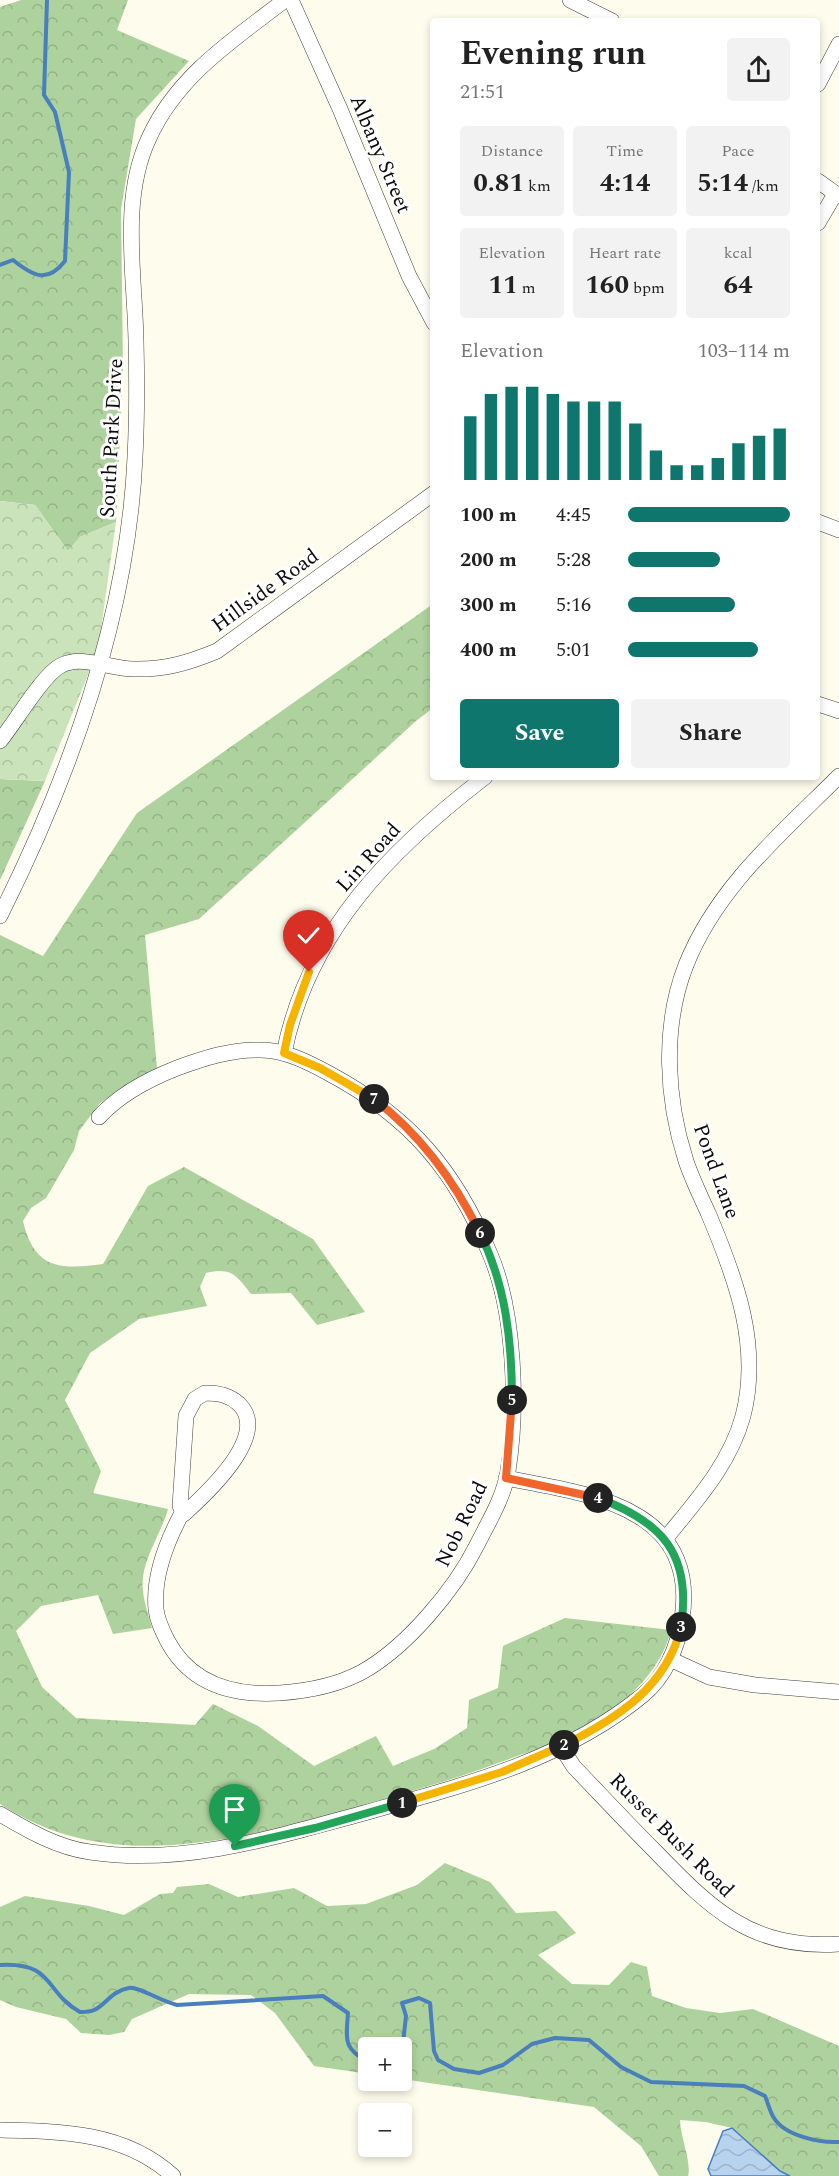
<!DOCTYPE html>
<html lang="en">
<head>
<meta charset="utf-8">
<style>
  :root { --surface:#fff; --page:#f2f2f2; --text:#222; --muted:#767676; --accent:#0f766e }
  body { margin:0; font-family:Spectral,serif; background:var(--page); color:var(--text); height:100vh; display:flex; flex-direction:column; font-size:22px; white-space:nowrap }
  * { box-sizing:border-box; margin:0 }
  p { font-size:20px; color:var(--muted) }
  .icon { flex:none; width:33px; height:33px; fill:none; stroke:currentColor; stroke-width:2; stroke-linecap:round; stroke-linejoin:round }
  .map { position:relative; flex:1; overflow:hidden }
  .sheet { position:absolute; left:430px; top:18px; width:390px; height:762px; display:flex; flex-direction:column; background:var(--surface); border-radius:6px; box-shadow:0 3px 9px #0003 }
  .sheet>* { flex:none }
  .tools { position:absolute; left:358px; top:2037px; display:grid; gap:12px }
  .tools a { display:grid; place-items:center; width:54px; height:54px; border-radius:6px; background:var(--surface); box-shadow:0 3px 9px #0003; font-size:30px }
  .pin { position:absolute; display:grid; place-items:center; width:51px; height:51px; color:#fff; margin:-62px -26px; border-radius:50% 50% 50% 0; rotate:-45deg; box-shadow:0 0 6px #0007 }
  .pin .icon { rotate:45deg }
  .km { position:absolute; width:30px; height:30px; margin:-15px; border-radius:50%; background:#222; color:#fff; font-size:16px; line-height:30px; text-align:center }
  .round { display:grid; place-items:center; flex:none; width:63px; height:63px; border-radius:6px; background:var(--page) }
  .summary { display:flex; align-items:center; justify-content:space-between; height:102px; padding:0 30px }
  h1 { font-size:33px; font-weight:700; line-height:45px }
  .stats { display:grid; grid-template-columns:repeat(3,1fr); gap:9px; height:102px; padding:6px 30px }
  .stats div { display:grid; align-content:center; border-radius:6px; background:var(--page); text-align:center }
  .stats b { font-size:26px; font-weight:700 }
  .stats small { font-size:16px; font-weight:400 }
  .stats p { font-size:16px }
  .chart { height:168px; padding:12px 30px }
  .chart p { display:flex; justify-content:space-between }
  .chart svg { width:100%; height:108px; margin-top:6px; stroke:var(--accent); stroke-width:6 }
  .cta { display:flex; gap:12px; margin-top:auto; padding:12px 30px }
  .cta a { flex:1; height:69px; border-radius:6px; background:var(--accent); color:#fff; font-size:24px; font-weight:700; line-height:69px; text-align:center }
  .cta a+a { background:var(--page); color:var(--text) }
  ul { padding:0 30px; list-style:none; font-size:20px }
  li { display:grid; grid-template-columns:96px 72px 1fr; align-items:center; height:45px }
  li i { height:15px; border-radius:8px; background:var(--accent) }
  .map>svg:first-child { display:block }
  .forest { fill:url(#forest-crowns) }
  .park { fill:url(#park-crowns) }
  .water { fill:url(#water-waves); stroke:#487fbc; stroke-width:1.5 }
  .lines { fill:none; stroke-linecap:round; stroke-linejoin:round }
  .stream { stroke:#487fbc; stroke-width:4 }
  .minor-casing { stroke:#3f3f3f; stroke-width:16 }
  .minor { stroke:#fff; stroke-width:15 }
  .split-1-casing { stroke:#fff; stroke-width:12 }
  .split-2-casing { stroke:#fff; stroke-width:12 }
  .split-3-casing { stroke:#fff; stroke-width:12 }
  .split-4-casing { stroke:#fff; stroke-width:12 }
  .split-5-casing { stroke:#fff; stroke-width:12 }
  .split-6-casing { stroke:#fff; stroke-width:12 }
  .split-7-casing { stroke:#fff; stroke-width:12 }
  .split-8-casing { stroke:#fff; stroke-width:12 }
  .split-1 { stroke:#22a559; stroke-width:8 }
  .split-2 { stroke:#f5b400; stroke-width:8 }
  .split-3 { stroke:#f5b400; stroke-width:8 }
  .split-4 { stroke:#22a559; stroke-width:8 }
  .split-5 { stroke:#f0652b; stroke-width:8 }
  .split-6 { stroke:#22a559; stroke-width:8 }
  .split-7 { stroke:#f0652b; stroke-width:8 }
  .split-8 { stroke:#f5b400; stroke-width:8 }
  .labels { text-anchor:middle; stroke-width:6; stroke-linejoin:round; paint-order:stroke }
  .street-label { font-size:21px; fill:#0c0c0c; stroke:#fff }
</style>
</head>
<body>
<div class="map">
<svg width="839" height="2176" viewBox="0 0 839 2176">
  <defs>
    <pattern id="forest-crowns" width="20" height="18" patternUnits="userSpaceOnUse" patternTransform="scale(1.5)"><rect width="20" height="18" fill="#aed29d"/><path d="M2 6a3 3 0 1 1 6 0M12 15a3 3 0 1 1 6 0" fill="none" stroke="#94b386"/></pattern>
    <pattern id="park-crowns" width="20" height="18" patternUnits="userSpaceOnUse" patternTransform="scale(1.5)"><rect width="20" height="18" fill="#cbe3bb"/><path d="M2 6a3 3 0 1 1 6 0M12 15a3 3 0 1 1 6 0" fill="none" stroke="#adc2a0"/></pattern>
    <pattern id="water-waves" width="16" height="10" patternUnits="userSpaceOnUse" patternTransform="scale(1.5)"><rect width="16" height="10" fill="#b8d3ee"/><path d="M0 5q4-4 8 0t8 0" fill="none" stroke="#9db4cb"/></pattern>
  </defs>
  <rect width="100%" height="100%" fill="#fdfced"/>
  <!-- forest -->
  <g class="forest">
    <polygon points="21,0 128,0 117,30 189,61 136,119 121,209 123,373 116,522 80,537 68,551 35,505 0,501 0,7"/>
    <path d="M433 604V708L416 721 199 919 145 935 157 1068 100 1103 79 1131 74 1150 46 1198 31 1208 23 1221C34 1269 60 1270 103 1264L148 1186 184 1167 313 1239 365 1312 317 1325 291 1293 251 1294C236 1275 232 1267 206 1273L200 1287 207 1306 139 1319 90 1353 65 1400 101 1471 93 1493 168 1509C161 1535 139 1563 143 1591 144 1603 149 1616 152 1628L113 1634 98 1595 41 1606 16 1631 42 1687 76 1718 195 1725 213 1704 258 1726 314 1766 376 1736 393 1766 434 1749 467 1728 469 1700 498 1688 503 1646 565 1618 671 1630C659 1681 607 1718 563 1740 549 1746 534 1750 520 1755 489 1767 457 1778 425 1787 335 1815 217 1852 123 1845 76 1841 40 1829 0 1804V935L43 956 137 813Z"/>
    <polygon points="0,779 45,781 0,880"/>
    <path d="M445 1863 490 1882 516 1913 556 1911 576 1933 538 1955 572 1984 609 1985 631 1962 647 1967 652 1996 686 2008 720 2013 753 2009 839 2046V2176H790L780 2171 732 2128 706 2122 680 2120C680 2135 692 2164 688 2176H659L641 2146 594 2107 402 2079V2048H369V2074L314 2066 275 2013 251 1995 189 1994 132 2019 124 2032 109 2035 81 2033 66 2019 16 2007 0 2000V1907L25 1896 89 1906 124 1915 160 1894 173 1893 177 1887 209 1884 238 1897 294 1888 327 1906 366 1904 417 1885Z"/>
  </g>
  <!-- park -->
  <polygon class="park" points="0,501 35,505 68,551 80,537 116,522 98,650 45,781 0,779"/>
  <!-- water -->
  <polygon class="water" points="732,2128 780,2171 790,2176 711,2176 708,2169 723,2131"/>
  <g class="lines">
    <!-- stream -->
    <g class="stream">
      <path d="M0 265 13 260C33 276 47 284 65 261L69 172 55 112 44 95 47 0"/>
      <path d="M0 1965C55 1962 44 1992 80 2012 84 2012 90 2012 94 2010 105 2006 111 1991 129 1988 137 1986 163 2002 177 2005L323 1996 348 2013C346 2040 343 2049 369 2062"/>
      <path d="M402 2052 406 2016 402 2003 419 1998 430 2003 434 2051 438 2060 454 2069 479 2073 503 2065 532 2044 555 2038 589 2040 621 2067 651 2082 744 2086 765 2096C768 2103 770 2112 774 2118 785 2136 820 2143 839 2142"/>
    </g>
    <!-- minor casing -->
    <g class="minor-casing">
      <g id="minor">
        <polyline points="291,0 340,109 409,276 434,323"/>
        <polyline points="570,0 612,21"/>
        <polyline points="818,84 839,44"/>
        <polyline points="818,181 839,196"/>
        <polyline points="818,223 835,194"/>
        <polyline points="818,522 839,530"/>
        <polyline points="818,704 839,711"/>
        <path d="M0 741C14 724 43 675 60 666 82 654 109 669 133 669 164 670 188 663 217 651L434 493"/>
        <path d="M0 916C71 774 128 617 135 457 137 419 137 380 136 341 135 276 120 199 149 138 177 76 233 40 285 0"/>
        <path d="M284 1053C308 932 390 850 485 777"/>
        <path d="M99 1117C119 1095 149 1079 177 1068 204 1058 232 1049 261 1050 285 1050 310 1063 330 1074 410 1117 455 1170 490 1254 515 1312 518 1408 508 1471 504 1497 489 1521 477 1545 455 1589 407 1647 362 1672 336 1686 309 1691 279 1693 232 1696 190 1684 167 1640 162 1630 157 1620 156 1609 153 1577 167 1541 182 1513"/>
        <path d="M205 1393C219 1393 229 1395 239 1404 271 1435 206 1494 184 1514L180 1506 186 1416 195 1399Z"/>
        <path d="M666 1538C696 1501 730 1464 743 1416 761 1346 736 1279 709 1215 701 1197 692 1179 686 1161 666 1099 662 1026 686 965 717 887 781 834 839 776"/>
        <polyline points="670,1659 709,1677 755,1685 839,1692"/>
        <path d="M561 1747 574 1767C601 1795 627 1823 654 1850 711 1909 752 1950 839 1944"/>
        <path d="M0 1814C27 1830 58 1848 90 1852 182 1866 276 1837 364 1813 461 1786 563 1761 643 1695 665 1677 678 1647 682 1619 699 1506 588 1494 506 1478"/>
        <path d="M0 2130C62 2131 125 2132 173 2176"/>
      </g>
    </g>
    <!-- minor -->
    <use href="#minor" class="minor"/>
  </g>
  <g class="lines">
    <!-- split-1 casing -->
    <g class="split-1-casing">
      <polyline id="split-1" points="235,1846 315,1828 402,1803"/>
    </g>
    <!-- split-2 casing -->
    <g class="split-2-casing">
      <polyline id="split-2" points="402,1803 502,1772 564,1745"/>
    </g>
    <!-- split-3 casing -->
    <g class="split-3-casing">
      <path id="split-3" d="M564 1745C616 1719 667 1687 681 1627"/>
    </g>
    <!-- split-4 casing -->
    <g class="split-4-casing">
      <path id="split-4" d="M598 1498C663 1522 692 1555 681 1627"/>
    </g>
    <!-- split-5 casing -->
    <g class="split-5-casing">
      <polyline id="split-5" points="512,1400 506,1478 598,1498"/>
    </g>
    <!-- split-6 casing -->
    <g class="split-6-casing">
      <path id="split-6" d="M480 1233C506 1286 512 1342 512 1400"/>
    </g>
    <!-- split-7 casing -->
    <g class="split-7-casing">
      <path id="split-7" d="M374 1099C421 1135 454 1180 480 1233"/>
    </g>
    <!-- split-8 casing -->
    <g class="split-8-casing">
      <polyline id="split-8" points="309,972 290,1025 284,1053 320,1068 374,1099"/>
    </g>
    <!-- split-1 -->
    <use href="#split-1" class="split-1"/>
    <!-- split-2 -->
    <use href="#split-2" class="split-2"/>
    <!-- split-3 -->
    <use href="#split-3" class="split-3"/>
    <!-- split-4 -->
    <use href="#split-4" class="split-4"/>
    <!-- split-5 -->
    <use href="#split-5" class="split-5"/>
    <!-- split-6 -->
    <use href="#split-6" class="split-6"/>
    <!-- split-7 -->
    <use href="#split-7" class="split-7"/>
    <!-- split-8 -->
    <use href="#split-8" class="split-8"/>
  </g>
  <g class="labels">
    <!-- street labels -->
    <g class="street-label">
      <text transform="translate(381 154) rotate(67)" y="7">Albany Street</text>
      <text transform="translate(111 438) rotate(-87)" y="7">South Park Drive</text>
      <text transform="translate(265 590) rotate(-36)" y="7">Hillside Road</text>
      <text transform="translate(368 857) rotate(-48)" y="7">Lin Road</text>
      <text transform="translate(717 1171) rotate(70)" y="7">Pond Lane</text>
      <text transform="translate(461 1524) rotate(-64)" y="7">Nob Road</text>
      <text transform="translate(672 1835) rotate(45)" y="7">Russet Bush Road</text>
    </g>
  </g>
</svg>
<div class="tools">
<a>+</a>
<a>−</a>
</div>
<div class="pin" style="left:235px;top:1846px;background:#1e9e55"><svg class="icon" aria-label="arrive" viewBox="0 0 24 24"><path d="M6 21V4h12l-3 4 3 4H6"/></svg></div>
<div class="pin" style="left:309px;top:972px;background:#d93025"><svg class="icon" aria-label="check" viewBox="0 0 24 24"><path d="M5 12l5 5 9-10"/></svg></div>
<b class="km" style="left:402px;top:1803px">1</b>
<b class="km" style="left:564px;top:1745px">2</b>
<b class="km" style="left:681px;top:1627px">3</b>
<b class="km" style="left:598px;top:1498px">4</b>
<b class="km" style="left:512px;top:1400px">5</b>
<b class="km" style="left:480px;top:1233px">6</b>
<b class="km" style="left:374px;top:1099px">7</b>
<section class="sheet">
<div class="summary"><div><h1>Evening run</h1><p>21:51</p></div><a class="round"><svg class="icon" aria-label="share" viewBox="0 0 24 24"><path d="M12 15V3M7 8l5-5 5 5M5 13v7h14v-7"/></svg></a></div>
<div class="stats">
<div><p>Distance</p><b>0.81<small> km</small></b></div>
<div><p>Time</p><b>4:14</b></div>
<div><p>Pace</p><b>5:14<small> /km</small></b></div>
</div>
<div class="stats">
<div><p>Elevation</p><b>11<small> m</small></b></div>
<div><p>Heart rate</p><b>160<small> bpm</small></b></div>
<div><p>kcal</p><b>64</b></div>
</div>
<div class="chart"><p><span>Elevation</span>103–114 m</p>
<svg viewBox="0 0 160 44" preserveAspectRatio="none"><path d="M5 44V18M15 44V9M25 44V6M35 44V6M45 44V9M55 44V12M65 44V12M75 44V12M85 44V21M95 44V32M105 44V38M115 44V38M125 44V35M135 44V29M145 44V26M155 44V23"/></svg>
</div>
<ul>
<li><b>100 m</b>4:45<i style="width:100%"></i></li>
<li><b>200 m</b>5:28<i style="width:57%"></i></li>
<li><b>300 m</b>5:16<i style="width:66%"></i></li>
<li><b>400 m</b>5:01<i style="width:80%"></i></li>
</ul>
<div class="cta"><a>Save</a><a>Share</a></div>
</section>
</div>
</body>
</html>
